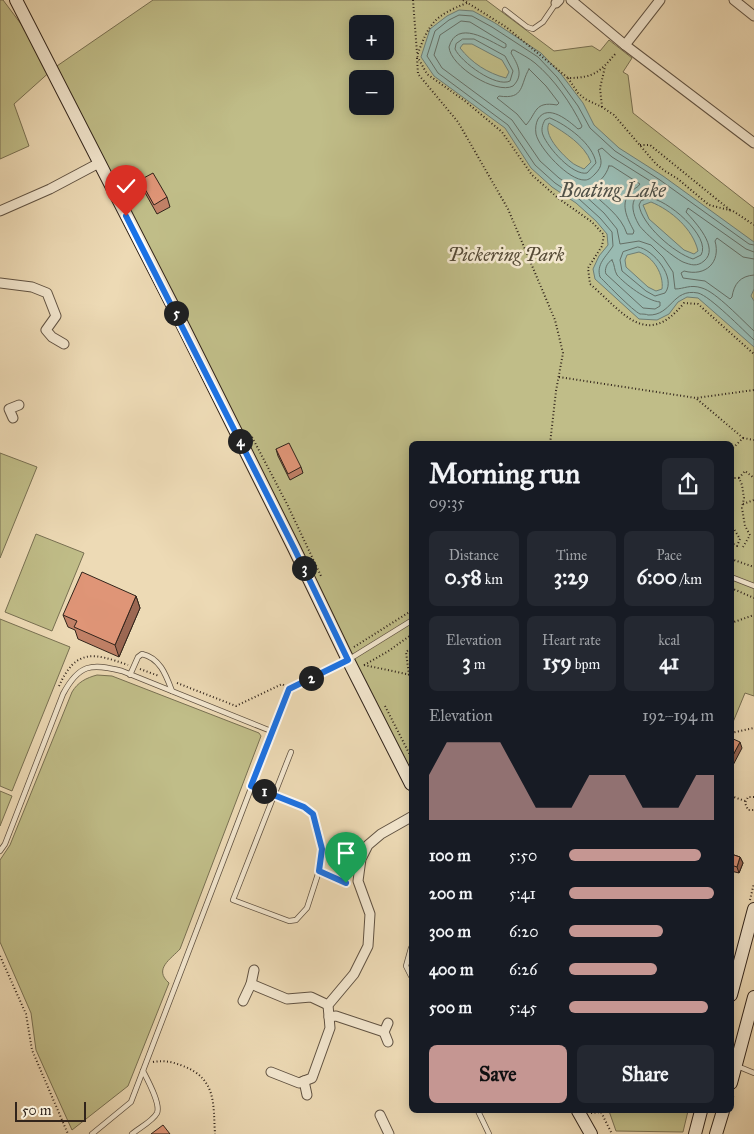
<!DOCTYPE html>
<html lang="en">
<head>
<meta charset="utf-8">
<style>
  :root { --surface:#171b24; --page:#242831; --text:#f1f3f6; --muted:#9ea1a6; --accent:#c59692 }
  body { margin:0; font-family:"IM FELL Great Primer",serif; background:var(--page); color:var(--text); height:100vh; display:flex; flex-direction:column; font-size:19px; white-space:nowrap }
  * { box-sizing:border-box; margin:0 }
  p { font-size:16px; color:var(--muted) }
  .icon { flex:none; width:28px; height:28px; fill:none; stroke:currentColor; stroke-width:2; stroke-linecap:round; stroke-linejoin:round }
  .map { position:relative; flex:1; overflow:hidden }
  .panel { position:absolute; left:409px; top:441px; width:325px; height:672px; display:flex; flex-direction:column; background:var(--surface); border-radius:8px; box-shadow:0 2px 12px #0003 }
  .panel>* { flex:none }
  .controls { position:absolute; left:349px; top:15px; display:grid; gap:10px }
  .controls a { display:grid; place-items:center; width:45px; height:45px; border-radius:8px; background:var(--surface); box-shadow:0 2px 12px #0003; font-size:25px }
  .scale { position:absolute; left:15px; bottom:12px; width:71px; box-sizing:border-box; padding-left:5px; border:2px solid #31241b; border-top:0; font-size:14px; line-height:18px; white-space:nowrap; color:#31241b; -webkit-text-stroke:4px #f3e7cf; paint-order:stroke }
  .pin { position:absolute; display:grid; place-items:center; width:42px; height:42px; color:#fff; margin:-51px -21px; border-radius:50% 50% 50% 0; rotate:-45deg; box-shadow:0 0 5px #0007 }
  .pin .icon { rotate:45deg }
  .km { position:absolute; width:25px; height:25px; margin:-12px; border-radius:50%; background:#222; color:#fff; font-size:14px; line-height:25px; text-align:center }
  .round { display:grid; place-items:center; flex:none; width:52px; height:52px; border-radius:8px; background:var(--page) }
  .head { display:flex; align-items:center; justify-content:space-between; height:85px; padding:0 20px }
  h1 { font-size:28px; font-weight:700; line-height:38px }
  .stats { display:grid; grid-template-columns:repeat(3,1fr); gap:8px; height:85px; padding:5px 20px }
  .stats div { display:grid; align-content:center; border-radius:8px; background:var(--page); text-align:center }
  .stats b { font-size:21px; font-weight:700 }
  .stats small { font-size:14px; font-weight:400 }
  .stats p { font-size:14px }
  .chart { height:140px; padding:10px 20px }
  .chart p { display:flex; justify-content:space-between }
  .chart svg { width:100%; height:90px; margin-top:5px; fill:var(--accent); opacity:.7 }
  .cta { display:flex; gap:10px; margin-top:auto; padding:10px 20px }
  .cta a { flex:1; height:58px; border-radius:8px; background:var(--accent); color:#111; font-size:20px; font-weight:700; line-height:58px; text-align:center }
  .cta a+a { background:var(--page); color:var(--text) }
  ul { padding:0 20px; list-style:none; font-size:16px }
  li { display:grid; grid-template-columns:80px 60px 1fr; align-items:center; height:38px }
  li i { height:12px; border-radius:6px; background:var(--accent) }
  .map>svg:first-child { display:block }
  .green { fill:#c0bd88; stroke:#787052; fill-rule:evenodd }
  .water { fill:#99bab1; stroke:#6f7e75; fill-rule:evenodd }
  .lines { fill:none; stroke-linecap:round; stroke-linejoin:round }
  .shore { stroke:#656f66; stroke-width:1 }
  .lane-casing { stroke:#605242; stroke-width:6 }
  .street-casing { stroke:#605242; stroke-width:11 }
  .secondary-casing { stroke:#31241b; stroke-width:14 }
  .path { stroke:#31241b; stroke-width:2; stroke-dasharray:1 2.5; stroke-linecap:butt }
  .lane { stroke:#f3e7cf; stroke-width:4.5 }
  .street { stroke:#f3e7cf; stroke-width:9 }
  .secondary { stroke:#f3e7cf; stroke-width:12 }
  .wall { fill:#c08066; stroke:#31241b }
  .shaded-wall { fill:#9c6853; stroke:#31241b }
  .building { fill:#df9577; stroke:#31241b }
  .route-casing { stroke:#fff; stroke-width:10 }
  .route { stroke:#1a73e8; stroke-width:6 }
  .labels { text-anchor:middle; stroke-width:5; stroke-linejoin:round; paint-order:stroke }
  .park-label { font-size:19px; font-style:italic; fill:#554a36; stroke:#f3e7cf }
  .water-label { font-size:20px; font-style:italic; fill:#505148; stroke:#f3e7cf }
</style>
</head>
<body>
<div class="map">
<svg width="754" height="1134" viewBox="0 0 754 1134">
  <rect width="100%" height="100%" fill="#eddab5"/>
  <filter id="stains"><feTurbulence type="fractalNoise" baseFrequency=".004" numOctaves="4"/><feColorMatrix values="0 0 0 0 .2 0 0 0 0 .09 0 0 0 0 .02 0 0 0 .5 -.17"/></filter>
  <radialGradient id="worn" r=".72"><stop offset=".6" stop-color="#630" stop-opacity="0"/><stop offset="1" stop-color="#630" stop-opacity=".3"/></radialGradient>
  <!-- green -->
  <g class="green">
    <path d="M0 0H3L54 68 153 0H486L554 51 592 46 600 51 609 40 632 58 623 72 628 75 633 113 754 208V696L745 693 731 727V444H411V771L53 69 14 104 29 146 0 159ZM358 24H385V51H358ZM358 79H385V106H358Z"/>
    <polygon points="0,453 37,467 0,558"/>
    <polygon points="36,534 84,553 52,631 5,612"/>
    <polygon points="0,619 70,647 12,791 0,786"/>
    <path d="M97 675 112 676 259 733 261 736 180 949C171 959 153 969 169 983L128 1086 72 1130 36 1050 31 1013 0 942V860L10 845 72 692C78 682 86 678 97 675Z"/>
    <polygon points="0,791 12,796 0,826"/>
    <polygon points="609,1111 688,1111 683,1132 616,1131"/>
  </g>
  <!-- water -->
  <path class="water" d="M459 10 473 11 495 23 541 53 561 74 583 103 594 125 619 148 663 176 754 242V289L751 296 754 301V347L698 298 687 297 678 302 669 314 657 320 639 319 595 279 593 269 599 256 608 245 607 234 596 221 576 203 552 187 531 168 505 128 434 76 421 57 430 29 447 16ZM463 44H472L502 60 509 72 506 78C487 73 472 63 460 48ZM549 123C565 133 584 144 591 162L584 169C580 167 574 165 570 161 561 153 543 135 549 123ZM651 202C671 210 693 229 698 251L694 254 684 250 649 219 643 205ZM639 252C654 257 664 275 662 289L656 291 648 287 626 267 625 260 627 255Z"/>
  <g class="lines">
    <!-- shore -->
    <g class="shore">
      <path d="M463 39H474L505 56 513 71 510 81C496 88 461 62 455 49L456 44Z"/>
      <path d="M529 69 546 86 559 103 557 105C534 101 537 113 526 125L517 114 497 98 499 96C525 100 520 84 529 69Z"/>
      <path d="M550 118C567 125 593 144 596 163L587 173C573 176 548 148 543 135 541 130 542 125 545 120Z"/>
      <path d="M609 166H612L640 184C638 188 632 189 629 194 620 205 628 220 634 231L633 234H627C621 215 603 204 589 190L590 187C599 183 606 176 609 166Z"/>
      <path d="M649 198C666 198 712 237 701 255L693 259C674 253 642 225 639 205L641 201Z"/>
      <path d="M754 245 749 244 660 180 615 151 590 128 578 106 557 77 538 57 492 27 472 16 459 15 449 20 435 31 427 56 438 73 508 125 535 165 555 183 579 199 600 218 612 232 613 246C606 257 596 264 600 277 608 285 632 310 640 314 641 314 647 314 648 315 672 316 672 288 698 293 710 296 743 330 754 340"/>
      <path d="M638 247C653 249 677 278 665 293L655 296 646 291 622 271 620 260 623 252Z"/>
      <path d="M754 252 746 249 688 208 686 212C695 222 720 248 704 261 697 267 691 265 683 262 674 258 644 233 639 225 625 201 636 187 662 194L664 192 663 189 612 157 602 148 598 150C602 161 603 166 595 174 592 177 589 180 585 180 569 181 539 148 536 134 535 128 536 123 538 119 548 103 569 121 578 129L581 128 582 126C571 103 554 79 535 63 529 58 521 54 514 50H512L511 53C518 65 524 75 513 86 496 95 450 66 449 47 457 19 488 40 504 48L506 47V44L470 22 461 21 440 35 434 55 442 68 512 120 540 161 559 178 583 194 604 213 617 229 620 244 639 241 651 245 663 257 673 272 675 289C684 289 690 284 702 288 716 292 742 320 754 331"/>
      <path d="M754 259 743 257 717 238 715 241C721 262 706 277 684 271L681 273 683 278 705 281 730 299 732 297C734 284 740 276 754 275"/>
      <path d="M612 260C615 265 614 270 617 275 625 284 647 301 660 302V306L655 309 643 308 606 274C604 270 607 262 612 260Z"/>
    </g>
    <!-- lane casing -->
    <g class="lane-casing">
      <g id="lane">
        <polyline points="505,10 527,27 533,29 543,22 556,3"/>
        <polyline points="731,577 754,586"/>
        <path d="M130 675 138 657 142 654C160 658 166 675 172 691"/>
        <polyline points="251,786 304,807 313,814 322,849 319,871 307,908 296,920 289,921 233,900 291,752"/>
        <path d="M0 851 5 844 63 694C79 664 91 663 122 671L271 731"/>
        <polyline points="319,871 346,883"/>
        <polyline points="411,948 406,966 411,976"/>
        <polyline points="737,1066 754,1073"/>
        <polyline points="478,1111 489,1134"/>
        <polyline points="92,1134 131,1102 289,689 348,660 411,621"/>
        <path d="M132 1134C139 1128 153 1121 157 1113 161 1104 147 1079 143 1071"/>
      </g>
    </g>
    <!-- street casing -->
    <g class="street-casing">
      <g id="street">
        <polyline points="571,0 625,45 754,143"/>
        <polyline points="734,0 754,16"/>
        <polyline points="556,3 559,0"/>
        <polyline points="625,45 660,0"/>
        <polyline points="0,211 50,189 99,163"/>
        <polyline points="0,283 32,287 47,293 56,316 46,330 52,337 64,344"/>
        <polyline points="13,418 9,409 19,405"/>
        <polyline points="251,984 287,999 311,997 328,1005"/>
        <polyline points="243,1001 251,984 254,970"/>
        <polyline points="329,1017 336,1016 384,1032"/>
        <polyline points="388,1042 384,1032 388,1023"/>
        <polyline points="271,1072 299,1083 312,1078 330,1028 328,1005 354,974 368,946 370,914 358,881 361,859 368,845 381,834 411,817"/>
        <polyline points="304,1081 307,1095"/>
        <polyline points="380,1115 389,1134"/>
      </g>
    </g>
    <!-- secondary casing -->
    <g class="secondary-casing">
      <g id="secondary">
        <polyline points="16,0 180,320 294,548 348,660 411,784"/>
        <polyline points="731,995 754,909"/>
        <polyline points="731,1083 754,997"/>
        <polyline points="578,1111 591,1134"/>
        <polyline points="695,1134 701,1111"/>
        <polyline points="716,1134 723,1111"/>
      </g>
    </g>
    <!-- path -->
    <g class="path">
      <polyline points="413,0 417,53"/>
      <path d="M463 0 506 27 568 78C594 78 600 72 616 53"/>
      <path d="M467 3C434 16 429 23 417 56L427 74 465 101 502 132 532 175 558 198 592 222 604 235 602 246 588 268 590 284C623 312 646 350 684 303L698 304 754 354"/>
      <polyline points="417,58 418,74 458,122 508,209 555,320 563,353 556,391 550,444"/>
      <polyline points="568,78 578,93 585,99 602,107 614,115 656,164 665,171 678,179 709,205 733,211 754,225"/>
      <polyline points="602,107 600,88 605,67"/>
      <polyline points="640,145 650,145 730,210"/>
      <polyline points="559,377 696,398 754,390"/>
      <polyline points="697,399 743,438 731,450"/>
      <polyline points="252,437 287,504 321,576"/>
      <polyline points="743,438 754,440"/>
      <polyline points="731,478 739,478 742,485 744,498 742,508 745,526 750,535 743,547"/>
      <polyline points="739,478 745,471 754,478"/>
      <polyline points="743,504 754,500"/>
      <polyline points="731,524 740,539 737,546 731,543"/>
      <polyline points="731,559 754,567"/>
      <polyline points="731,588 754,598"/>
      <polyline points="731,623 754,615"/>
      <polyline points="354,647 411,611"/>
      <polyline points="364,665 387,652 411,635"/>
      <polyline points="364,665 411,675"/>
      <polyline points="140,669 159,676"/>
      <polyline points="409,675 406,652 411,648"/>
      <polyline points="177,683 236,706 282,684 285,686"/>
      <path d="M59 686C76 648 94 653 128 665"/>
      <polyline points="385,706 411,757"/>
      <polyline points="731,733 754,728"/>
      <polyline points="731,796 745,801"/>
      <polyline points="754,797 748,797 745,803 748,810 754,810"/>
      <polyline points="750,900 754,883"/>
      <polyline points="0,956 26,1014 32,1050 68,1134"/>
      <path d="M153 1062C164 1060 173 1062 183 1066 217 1079 213 1104 215 1134"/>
      <polyline points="731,1104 734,1094"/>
      <polyline points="591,1113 601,1112 612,1134"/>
    </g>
    <!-- lane -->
    <use href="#lane" class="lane"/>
    <!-- street -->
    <use href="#street" class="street"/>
    <!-- secondary -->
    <use href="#secondary" class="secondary"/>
  </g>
  <!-- wall -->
  <g class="wall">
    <polygon points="140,180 167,197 170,207 157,214 143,189"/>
    <polygon points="276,449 301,467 303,473 290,480 278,456"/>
    <polygon points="136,596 140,608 119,657 78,639 75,630 68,627 63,615"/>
    <polygon points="731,854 740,857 743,863 739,873 731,871"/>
  </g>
  <!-- shaded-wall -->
  <g class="shaded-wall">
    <polygon points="136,596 140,608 119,657 115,645"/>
    <polygon points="740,742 742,748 731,769 731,759"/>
    <polygon points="740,857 743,863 739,873 737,867"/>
  </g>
  <!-- building -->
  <g class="building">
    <polygon points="153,173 167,197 154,205 140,180"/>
    <polygon points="289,443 301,467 288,474 276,449"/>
    <polygon points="82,572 136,596 115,645 74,627 77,621 63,615"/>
    <polygon points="731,738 740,742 731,759"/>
    <polygon points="731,854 740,857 737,867 731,865"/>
    <polygon points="163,1125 170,1134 151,1134"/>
  </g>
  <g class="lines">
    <!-- route casing -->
    <g class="route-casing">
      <polyline id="route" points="126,216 294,548 348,660 289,689 251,786 304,807 313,814 322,849 319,871 346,883"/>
    </g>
    <!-- route -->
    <use href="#route" class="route"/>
  </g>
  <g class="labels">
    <!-- park labels -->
    <g class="park-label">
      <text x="506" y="261">Pickering Park</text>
    </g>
    <!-- water labels -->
    <g class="water-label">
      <text x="613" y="197">Boating Lake</text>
    </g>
  </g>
  <rect width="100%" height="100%" filter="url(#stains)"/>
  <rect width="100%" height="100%" fill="url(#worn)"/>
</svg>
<div class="controls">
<a>+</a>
<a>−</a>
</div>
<div class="scale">50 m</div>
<div class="pin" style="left:346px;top:883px;background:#1e9e55"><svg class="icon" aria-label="arrive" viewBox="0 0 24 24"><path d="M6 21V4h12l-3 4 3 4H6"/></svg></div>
<div class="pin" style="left:126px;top:216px;background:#d93025"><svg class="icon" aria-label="check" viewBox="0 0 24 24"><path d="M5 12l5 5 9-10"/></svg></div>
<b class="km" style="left:264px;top:791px">1</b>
<b class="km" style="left:311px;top:678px">2</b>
<b class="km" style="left:304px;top:568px">3</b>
<b class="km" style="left:240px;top:441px">4</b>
<b class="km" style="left:176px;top:313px">5</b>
<section class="panel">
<div class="head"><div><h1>Morning run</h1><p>09:35</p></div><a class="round"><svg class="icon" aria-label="share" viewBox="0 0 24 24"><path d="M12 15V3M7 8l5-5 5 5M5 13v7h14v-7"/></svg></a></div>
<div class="stats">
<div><p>Distance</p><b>0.58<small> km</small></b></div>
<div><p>Time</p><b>3:29</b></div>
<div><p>Pace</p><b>6:00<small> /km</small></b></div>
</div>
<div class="stats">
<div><p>Elevation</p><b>3<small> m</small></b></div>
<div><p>Heart rate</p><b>159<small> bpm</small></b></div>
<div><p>kcal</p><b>41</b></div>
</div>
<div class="chart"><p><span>Elevation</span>192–194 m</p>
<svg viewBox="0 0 160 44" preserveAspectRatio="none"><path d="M0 44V22L10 6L20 6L30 6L40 6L50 22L60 38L70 38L80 38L90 22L100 22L110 22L120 38L130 38L140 38L150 22L160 22V44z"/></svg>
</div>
<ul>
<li><b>100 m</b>5:50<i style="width:91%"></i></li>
<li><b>200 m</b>5:41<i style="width:100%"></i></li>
<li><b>300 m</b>6:20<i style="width:65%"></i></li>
<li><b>400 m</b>6:26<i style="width:61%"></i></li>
<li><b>500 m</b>5:45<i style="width:96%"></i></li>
</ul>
<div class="cta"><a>Save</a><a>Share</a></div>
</section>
</div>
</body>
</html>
